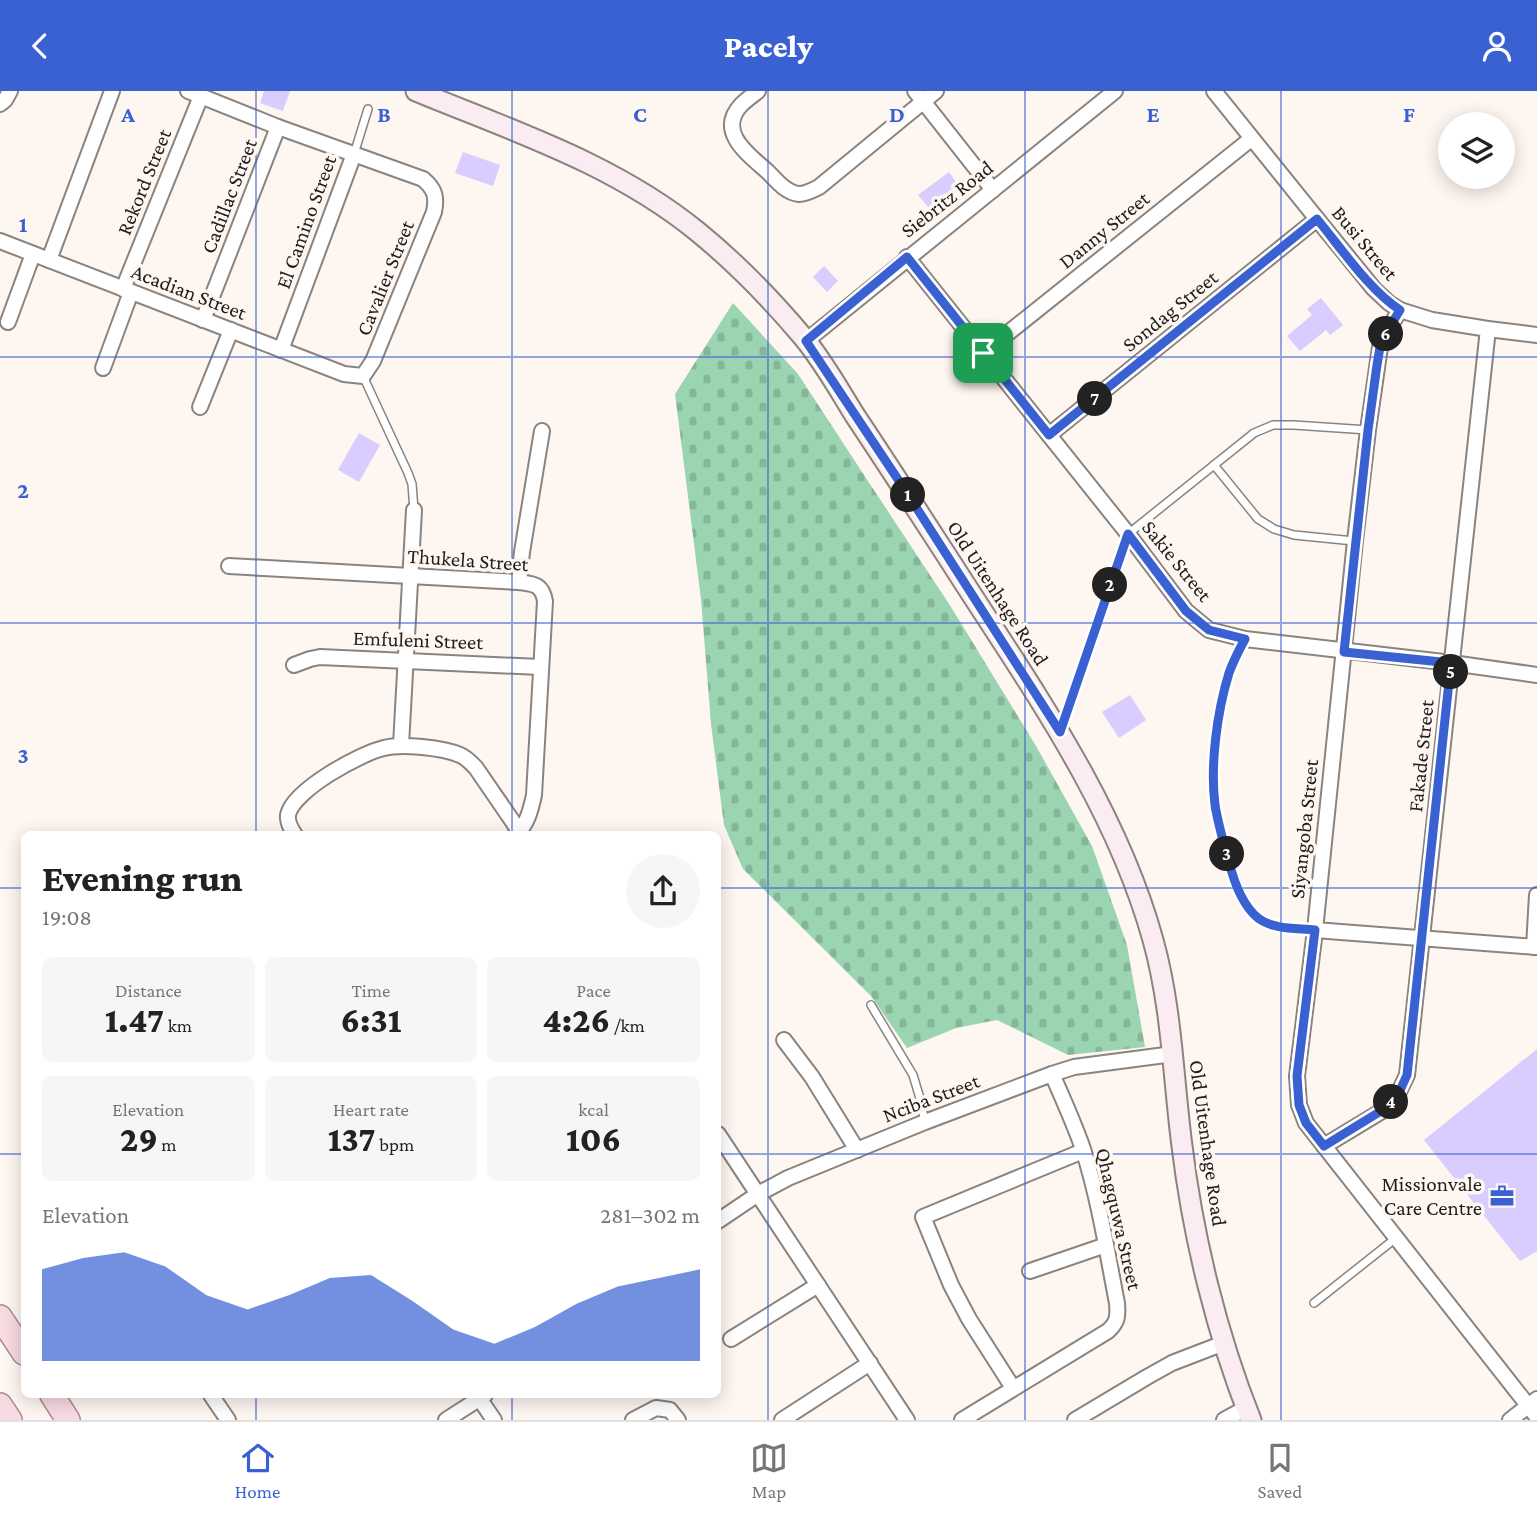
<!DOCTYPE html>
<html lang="en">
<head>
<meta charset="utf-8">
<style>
  :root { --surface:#fff; --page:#f6f6f6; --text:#222; --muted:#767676; --line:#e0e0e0; --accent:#3961d2 }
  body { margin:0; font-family:"Crimson Pro",serif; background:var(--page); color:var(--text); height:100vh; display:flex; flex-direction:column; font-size:26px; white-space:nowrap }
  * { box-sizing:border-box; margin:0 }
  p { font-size:23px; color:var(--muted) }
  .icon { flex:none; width:38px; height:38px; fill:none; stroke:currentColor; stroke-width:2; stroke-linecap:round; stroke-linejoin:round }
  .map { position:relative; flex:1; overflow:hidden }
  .details { position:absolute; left:21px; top:740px; width:700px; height:567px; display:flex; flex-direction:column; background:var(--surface); border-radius:10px; box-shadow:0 4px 18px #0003 }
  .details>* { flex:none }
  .fabs { position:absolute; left:1438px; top:21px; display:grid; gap:14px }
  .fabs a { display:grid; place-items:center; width:77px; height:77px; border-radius:50%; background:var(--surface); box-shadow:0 4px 18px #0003; font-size:35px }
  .pin { position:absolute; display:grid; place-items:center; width:60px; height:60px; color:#fff; margin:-30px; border-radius:14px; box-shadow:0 4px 10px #0006 }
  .km { position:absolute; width:35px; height:35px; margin:-18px; border-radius:50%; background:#222; color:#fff; font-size:19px; line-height:35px; text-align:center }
  .round { display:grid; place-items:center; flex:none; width:74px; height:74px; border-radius:37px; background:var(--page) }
  .head { display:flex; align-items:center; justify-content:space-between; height:119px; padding:0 21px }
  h1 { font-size:38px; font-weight:800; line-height:52px }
  .figures { display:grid; grid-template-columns:repeat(3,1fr); gap:10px; height:119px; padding:7px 21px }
  .figures div { display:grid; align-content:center; border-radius:10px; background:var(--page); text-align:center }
  .figures b { font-size:35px; font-weight:800 }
  .figures small { font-size:19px; font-weight:400 }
  .figures p { font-size:19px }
  .chart { height:196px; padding:14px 21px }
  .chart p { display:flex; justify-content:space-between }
  .chart svg { width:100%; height:126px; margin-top:7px; fill:var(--accent); opacity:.7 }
  header { display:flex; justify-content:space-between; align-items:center; height:91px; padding:0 21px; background:var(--accent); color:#fff; font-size:32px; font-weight:800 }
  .tabs { display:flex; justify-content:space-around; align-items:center; height:98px; border-top:2px solid var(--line); background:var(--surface); font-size:19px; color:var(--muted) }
  .tabs a { display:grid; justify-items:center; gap:4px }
  .tabs .active { color:var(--accent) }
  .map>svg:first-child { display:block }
  .cemetery { fill:url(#cemetery-stones) }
  .building { fill:#d8cdfe }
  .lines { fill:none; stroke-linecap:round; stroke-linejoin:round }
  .lane-casing { stroke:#8a837e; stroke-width:10 }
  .street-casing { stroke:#8a837e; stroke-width:18 }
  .secondary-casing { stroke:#8a837e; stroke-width:23 }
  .primary-casing { stroke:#a98890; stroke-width:26 }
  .lane { stroke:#fff; stroke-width:7 }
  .street { stroke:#fff; stroke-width:14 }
  .secondary { stroke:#fbecf1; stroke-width:19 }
  .primary { stroke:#f8dae2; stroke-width:23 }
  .route-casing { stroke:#fff; stroke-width:14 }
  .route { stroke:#3961d2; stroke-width:9 }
  .grid { fill:none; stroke:#3961d2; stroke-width:2; stroke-opacity:0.55 }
  .labels { text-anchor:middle; stroke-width:7; stroke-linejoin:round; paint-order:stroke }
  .street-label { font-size:21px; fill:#201d1b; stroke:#fef6f1 }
  .poi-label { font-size:21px; fill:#201d1b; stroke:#fef6f1; text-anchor:end }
  .grid-label { font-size:23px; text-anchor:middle; font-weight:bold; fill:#3961d2; stroke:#fef6f1; stroke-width:7; stroke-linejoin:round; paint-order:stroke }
</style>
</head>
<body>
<header><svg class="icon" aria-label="back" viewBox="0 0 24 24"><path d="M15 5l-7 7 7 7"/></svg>Pacely<svg class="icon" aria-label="person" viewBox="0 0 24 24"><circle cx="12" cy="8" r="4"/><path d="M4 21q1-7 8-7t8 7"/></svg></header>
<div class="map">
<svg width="1537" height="1329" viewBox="0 0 1537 1329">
  <defs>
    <pattern id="cemetery-stones" width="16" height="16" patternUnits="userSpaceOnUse" patternTransform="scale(1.75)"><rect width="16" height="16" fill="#9ad4b0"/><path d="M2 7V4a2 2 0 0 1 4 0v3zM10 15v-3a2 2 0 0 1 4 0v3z" fill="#84b697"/></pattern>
  </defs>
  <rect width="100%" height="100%" fill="#fef6f1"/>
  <!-- cemetery -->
  <polygon class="cemetery" points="733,212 798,283 864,384 951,516 1036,655 1092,755 1127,854 1145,956 1068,964 997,929 956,937 907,957 871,905 743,778 724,734 711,633 701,508 675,303"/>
  <!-- building -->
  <g class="building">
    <polygon points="264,0 290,0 283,20 260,12"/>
    <polygon points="463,61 500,74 493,95 455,82"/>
    <polygon points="949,81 958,94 946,104 945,102 928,116 918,104"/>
    <polygon points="824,175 838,190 827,201 813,186"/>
    <polygon points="1321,207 1343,234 1330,244 1326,239 1300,260 1287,245 1312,224 1307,218"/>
    <polygon points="359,342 380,354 359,391 338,379"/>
    <polygon points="1130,604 1146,629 1119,647 1102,621"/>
    <polygon points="1537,958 1537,1160 1520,1170 1424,1049"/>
  </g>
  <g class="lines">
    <!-- lane casing -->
    <g class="lane-casing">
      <g id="lane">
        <polyline points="354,63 368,18"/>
        <polyline points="363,285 408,382 412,393 414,419"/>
        <polyline points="1214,374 1258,428 1274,438 1294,444 1354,450"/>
        <path d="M1245 548C1239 559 1233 571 1229 582 1217 621 1210 674 1215 714 1218 733 1224 753 1229 771 1235 791 1242 814 1258 827 1274 839 1296 837 1315 839"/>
        <polyline points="1062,637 1128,443 1254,342 1273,334 1294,334 1368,339"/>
        <polyline points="871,914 913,984 919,1004 925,1031"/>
        <polyline points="1314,1212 1396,1147"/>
      </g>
    </g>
    <!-- street casing -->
    <g class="street-casing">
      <g id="street">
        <path d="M758 0C753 4 746 9 741 14 716 41 749 64 768 81 776 89 786 102 799 103 806 103 813 99 819 96L936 0"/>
        <polyline points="915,0 993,99"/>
        <polyline points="1214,0 1317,128 1374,198 1389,212 1400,219 1432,229 1488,238 1537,244"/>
        <polyline points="0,13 5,9 10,0"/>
        <path d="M0 150 344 283 363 285 373 270 434 121C437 106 435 98 423 88L278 36 188 0"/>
        <polyline points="907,166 1128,443 1186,520 1209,539 1245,548 1452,572 1537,584"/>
        <polyline points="49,169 112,0"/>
        <polyline points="123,198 201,5"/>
        <polyline points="1400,219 1386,242 1380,256 1368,339 1355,450 1315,839 1297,985 1299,1014 1306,1032 1537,1326"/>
        <polyline points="203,229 278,36"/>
        <polyline points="8,231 33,163"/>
        <polyline points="806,250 1115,0"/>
        <polyline points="281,259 354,63"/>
        <polyline points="983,262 1251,48"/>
        <polyline points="103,277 131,201"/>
        <polyline points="200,316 231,239"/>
        <polyline points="1049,344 1317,128"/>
        <path d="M229 475 519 491C534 493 542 493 545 510L534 704C531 718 527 735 515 744"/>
        <polyline points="519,491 522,461 542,340"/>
        <polyline points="294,574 310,568 320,566 540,576"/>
        <polyline points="401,654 414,419"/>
        <path d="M295 744C291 738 287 731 288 724 293 699 361 662 384 657 401 652 444 657 460 664 467 667 471 672 476 677L522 744"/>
        <polyline points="1315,839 1537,856"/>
        <polyline points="1534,856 1537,804"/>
        <polyline points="784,949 812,986 857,1059"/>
        <polyline points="718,1043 907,1329"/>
        <polyline points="1324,1055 1382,1020 1397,1005 1407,984 1488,238"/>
        <polyline points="718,1130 758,1103 788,1087 925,1031 1052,983 1074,976 1173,963"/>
        <polyline points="1030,1180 1106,1154"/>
        <polyline points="731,1248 818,1194"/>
        <polyline points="1013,1297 969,1228 951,1194 923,1126 1083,1060"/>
        <polyline points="211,1304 228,1329"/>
        <polyline points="477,1304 494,1329"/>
        <polyline points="446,1329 485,1304"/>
        <polyline points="633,1329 656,1317 670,1319 678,1329"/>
        <polyline points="782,1329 870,1272"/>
        <path d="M962 1329 1108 1240C1118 1231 1118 1225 1117 1212 1107 1161 1099 1108 1083 1058 1074 1032 1063 1008 1052 983"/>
        <polyline points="1075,1329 1147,1286 1172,1272 1224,1252"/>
        <polyline points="1224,1329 1246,1317"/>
        <polyline points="1510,1329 1537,1308"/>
      </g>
    </g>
    <!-- secondary casing -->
    <g class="secondary-casing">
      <path id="secondary" d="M416 0C513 40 615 73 698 141 736 172 771 208 803 246 823 270 838 297 854 323 888 374 921 425 954 476 1030 595 1115 712 1153 849 1172 917 1173 986 1182 1055 1193 1146 1217 1244 1251 1329"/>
    </g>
    <!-- primary casing -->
    <g class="primary-casing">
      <g id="primary">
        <polyline points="0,1226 24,1262"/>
        <polyline points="52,1304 68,1329"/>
        <polyline points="0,1314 10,1329"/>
      </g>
    </g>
    <!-- lane -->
    <use href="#lane" class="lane"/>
    <!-- street -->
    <use href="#street" class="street"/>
    <!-- secondary -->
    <use href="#secondary" class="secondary"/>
    <!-- primary -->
    <use href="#primary" class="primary"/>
  </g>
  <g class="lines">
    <!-- route casing -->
    <g class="route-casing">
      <path id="route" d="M1317 128C1341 157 1370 200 1400 219L1386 242 1380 256 1377 274 1368 339 1344 561 1451 572 1407 984 1397 1006 1381 1020 1324 1055 1306 1032 1299 1014 1297 985 1315 839C1296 837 1274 839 1258 827 1242 814 1234 791 1229 771 1224 753 1218 733 1215 714 1210 674 1217 621 1229 582 1233 571 1239 559 1245 548L1209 539 1186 520 1128 443 1060 641 907 402 806 250 907 166 1049 344Z"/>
    </g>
    <!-- route -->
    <use href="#route" class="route"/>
  </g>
  <!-- grid -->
  <path class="grid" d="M256 0V744M512 0V744M768 0V1329M1025 0V1329M1281 0V1329M0 266H1537M0 532H1537M0 797H24M718 797H1537M0 1063H24M718 1063H1537M256 1304V1329M512 1304V1329"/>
  <!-- icons -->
  <defs>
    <g id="office-bare" transform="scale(1.89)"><path d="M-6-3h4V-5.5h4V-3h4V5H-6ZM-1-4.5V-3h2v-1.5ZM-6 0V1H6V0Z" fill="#3961d2" stroke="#fef6f1" stroke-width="2.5" paint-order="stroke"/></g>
  </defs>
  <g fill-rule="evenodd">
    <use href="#office-bare" x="1502" y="1105"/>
  </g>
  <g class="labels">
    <!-- street labels -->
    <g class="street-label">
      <text transform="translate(144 91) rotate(-68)" y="7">Rekord Street</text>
      <text transform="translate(229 105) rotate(-69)" y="7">Cadillac Street</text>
      <text transform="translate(947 108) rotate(-38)" y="7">Siebritz Road</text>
      <text transform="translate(306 131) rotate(-70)" y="7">El Camino Street</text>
      <text transform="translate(1104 139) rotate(-39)" y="7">Danny Street</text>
      <text transform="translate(1365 152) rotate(50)" y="7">Busi Street</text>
      <text transform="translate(385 187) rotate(-68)" y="7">Cavalier Street</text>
      <text transform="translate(189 201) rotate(21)" y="7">Acadian Street</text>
      <text transform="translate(1170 220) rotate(-39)" y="7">Sondag Street</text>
      <text transform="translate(468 469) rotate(4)" y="7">Thukela Street</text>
      <text transform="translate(1177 470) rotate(51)" y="7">Sakie Street</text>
      <text transform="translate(998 502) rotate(57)" y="7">Old Uitenhage Road</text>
      <text transform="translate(418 549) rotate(2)" y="7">Emfuleni Street</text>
      <text transform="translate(1421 665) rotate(-84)" y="7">Fakade Street</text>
      <text transform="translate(1304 738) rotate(-84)" y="7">Siyangoba Street</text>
      <text transform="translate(931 1007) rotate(-21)" y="7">Nciba Street</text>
      <text transform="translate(1208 1052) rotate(82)" y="7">Old Uitenhage Road</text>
      <text transform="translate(1119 1128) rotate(77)" y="7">Qhagquwa Street</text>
    </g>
    <!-- poi labels -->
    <g class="poi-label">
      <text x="1482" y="1100">Missionvale<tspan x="1482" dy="24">Care Centre</tspan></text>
    </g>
  </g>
  <g class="grid-label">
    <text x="128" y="31">A</text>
    <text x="384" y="31">B</text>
    <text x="640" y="31">C</text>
    <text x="897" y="31">D</text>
    <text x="1153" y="31">E</text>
    <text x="1409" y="31">F</text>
    <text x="23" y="141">1</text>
    <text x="23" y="407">2</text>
    <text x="23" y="672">3</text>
  </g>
</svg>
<div class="fabs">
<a><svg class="icon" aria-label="layers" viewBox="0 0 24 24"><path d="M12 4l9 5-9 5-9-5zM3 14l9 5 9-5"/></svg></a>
</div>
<div class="pin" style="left:983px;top:262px;background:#1e9e55"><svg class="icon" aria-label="arrive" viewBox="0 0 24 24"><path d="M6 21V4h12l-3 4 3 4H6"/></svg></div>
<b class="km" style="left:908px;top:404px">1</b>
<b class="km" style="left:1110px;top:494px">2</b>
<b class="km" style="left:1227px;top:763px">3</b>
<b class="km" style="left:1391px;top:1011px">4</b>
<b class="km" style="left:1451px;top:581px">5</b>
<b class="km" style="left:1386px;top:243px">6</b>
<b class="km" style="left:1095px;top:308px">7</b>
<section class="details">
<div class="head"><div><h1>Evening run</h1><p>19:08</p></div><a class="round"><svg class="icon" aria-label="share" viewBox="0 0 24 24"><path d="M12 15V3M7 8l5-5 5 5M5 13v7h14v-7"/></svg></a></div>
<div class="figures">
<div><p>Distance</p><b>1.47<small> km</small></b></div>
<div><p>Time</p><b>6:31</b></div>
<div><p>Pace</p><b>4:26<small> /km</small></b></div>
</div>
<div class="figures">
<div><p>Elevation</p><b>29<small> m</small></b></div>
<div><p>Heart rate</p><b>137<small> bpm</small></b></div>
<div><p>kcal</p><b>106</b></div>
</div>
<div class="chart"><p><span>Elevation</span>281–302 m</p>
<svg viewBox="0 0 160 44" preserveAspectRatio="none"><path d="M0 44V12L10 8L20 6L30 11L40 21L50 26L60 21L70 15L80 14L90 23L100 33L110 38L120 32L130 24L140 18L150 15L160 12V44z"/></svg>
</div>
</section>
</div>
<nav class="tabs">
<a class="active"><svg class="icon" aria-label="home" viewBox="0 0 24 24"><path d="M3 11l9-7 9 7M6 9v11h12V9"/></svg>Home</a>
<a><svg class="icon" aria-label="map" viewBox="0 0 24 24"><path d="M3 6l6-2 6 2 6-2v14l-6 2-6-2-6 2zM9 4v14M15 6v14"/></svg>Map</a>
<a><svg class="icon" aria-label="saved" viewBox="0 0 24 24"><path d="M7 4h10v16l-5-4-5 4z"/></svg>Saved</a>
</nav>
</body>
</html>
